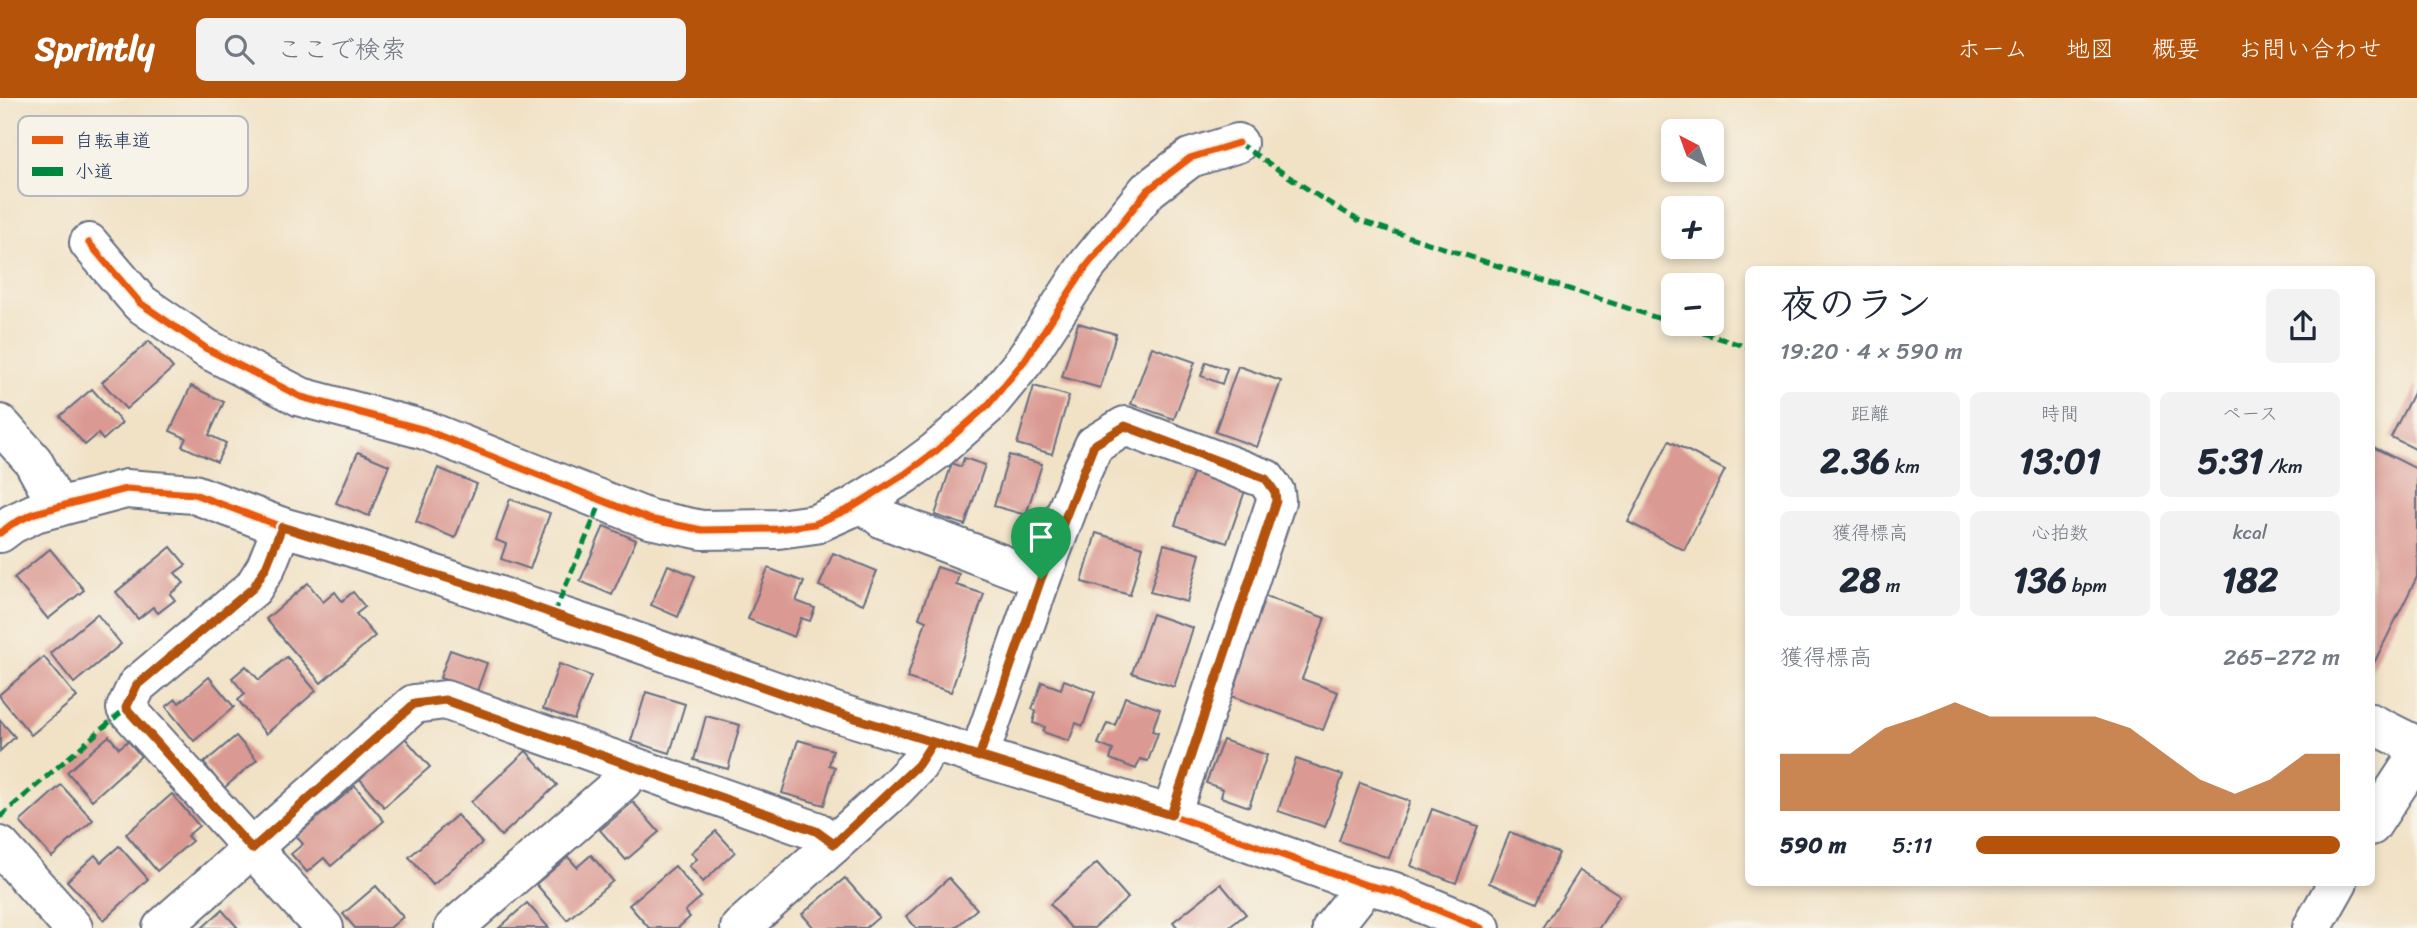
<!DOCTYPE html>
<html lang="ja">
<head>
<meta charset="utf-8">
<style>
  :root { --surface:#fff; --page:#f2f2f3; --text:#1f2937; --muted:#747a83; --accent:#b45309 }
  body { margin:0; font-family:Sriracha,"Klee One",sans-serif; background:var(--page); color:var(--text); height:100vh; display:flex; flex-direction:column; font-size:26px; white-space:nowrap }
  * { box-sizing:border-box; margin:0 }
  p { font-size:23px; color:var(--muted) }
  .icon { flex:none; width:38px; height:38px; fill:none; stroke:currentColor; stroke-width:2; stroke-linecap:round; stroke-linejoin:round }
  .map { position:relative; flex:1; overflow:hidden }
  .drawer { position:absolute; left:1745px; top:168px; width:630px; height:620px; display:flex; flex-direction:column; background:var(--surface); border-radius:10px; box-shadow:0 4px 10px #0003 }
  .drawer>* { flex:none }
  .needle { width:46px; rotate:319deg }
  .controls { position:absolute; left:1661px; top:21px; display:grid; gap:14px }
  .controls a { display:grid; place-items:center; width:63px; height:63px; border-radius:10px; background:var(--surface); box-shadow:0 4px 10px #0003; font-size:35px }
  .pin { position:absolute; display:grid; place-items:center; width:60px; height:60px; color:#fff; margin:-72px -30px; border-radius:50% 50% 50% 0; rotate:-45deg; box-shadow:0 0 7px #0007 }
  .pin .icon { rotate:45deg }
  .round { display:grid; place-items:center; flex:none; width:74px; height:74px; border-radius:10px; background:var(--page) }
  .summary { display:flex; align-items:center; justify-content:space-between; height:119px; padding:0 35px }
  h1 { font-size:38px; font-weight:700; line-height:52px }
  .metrics { display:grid; grid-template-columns:repeat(3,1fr); gap:10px; height:119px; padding:7px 35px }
  .metrics div { display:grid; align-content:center; border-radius:10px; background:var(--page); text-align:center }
  .metrics b { font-size:35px; font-weight:700 }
  .metrics small { font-size:19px; font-weight:400 }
  .metrics p { font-size:19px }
  .chart { height:196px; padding:14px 35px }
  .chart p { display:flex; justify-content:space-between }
  .chart svg { width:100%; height:126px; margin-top:7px; fill:var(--accent); opacity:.7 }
  ul { padding:0 35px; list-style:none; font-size:23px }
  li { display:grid; grid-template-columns:112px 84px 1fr; align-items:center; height:52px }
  li i { height:18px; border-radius:9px; background:var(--accent) }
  header { display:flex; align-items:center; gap:42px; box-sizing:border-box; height:98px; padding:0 35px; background:var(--accent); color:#fff }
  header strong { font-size:33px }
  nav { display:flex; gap:38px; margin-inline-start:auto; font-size:24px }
  .search { width:490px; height:63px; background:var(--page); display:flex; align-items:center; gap:18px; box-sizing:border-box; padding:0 24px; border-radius:10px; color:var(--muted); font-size:26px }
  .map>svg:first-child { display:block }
  .building { fill:#da9992 }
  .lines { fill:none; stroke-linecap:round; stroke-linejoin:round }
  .minor-casing { stroke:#666e82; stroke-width:42 }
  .major-casing { stroke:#666e82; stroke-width:42 }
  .minor { stroke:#fff; stroke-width:38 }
  .major { stroke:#fff; stroke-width:38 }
  .quiet { stroke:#00873e; stroke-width:5; stroke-dasharray:10 5; stroke-linecap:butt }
  .cycleway-casing { stroke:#f7f3e8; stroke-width:11 }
  .cycleway { stroke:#e8590c; stroke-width:7 }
  .route-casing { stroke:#fff; stroke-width:14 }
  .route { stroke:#b45309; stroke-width:9 }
  .key { fill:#f7f3e8; stroke:#b5b8bf; stroke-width:2 }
  .key-label { font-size:19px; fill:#1b2f5e }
</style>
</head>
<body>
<header>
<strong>Sprintly</strong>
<div class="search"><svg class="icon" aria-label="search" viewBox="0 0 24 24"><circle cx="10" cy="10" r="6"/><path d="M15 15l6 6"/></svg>ここで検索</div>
<nav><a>ホーム</a><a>地図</a><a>概要</a><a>お問い合わせ</a></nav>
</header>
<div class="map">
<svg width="2417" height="830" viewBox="0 0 2417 830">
  <rect width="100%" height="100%" fill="#f7f3e8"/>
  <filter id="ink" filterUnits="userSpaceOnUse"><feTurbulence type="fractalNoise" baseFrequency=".0143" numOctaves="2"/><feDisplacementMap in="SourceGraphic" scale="14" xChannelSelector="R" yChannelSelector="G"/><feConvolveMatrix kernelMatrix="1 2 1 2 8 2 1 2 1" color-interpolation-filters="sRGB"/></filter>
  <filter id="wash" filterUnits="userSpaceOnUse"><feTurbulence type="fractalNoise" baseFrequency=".00686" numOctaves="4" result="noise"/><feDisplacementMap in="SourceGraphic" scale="28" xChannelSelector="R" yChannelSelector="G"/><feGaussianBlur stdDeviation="1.57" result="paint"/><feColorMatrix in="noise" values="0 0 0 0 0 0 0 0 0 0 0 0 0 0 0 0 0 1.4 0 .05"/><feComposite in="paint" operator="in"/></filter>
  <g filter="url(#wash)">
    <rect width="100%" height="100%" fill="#f1e2c6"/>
    <g id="blocks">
      <!-- building -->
      <g class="building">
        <polygon points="1078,225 1116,236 1100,290 1062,279"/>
        <polygon points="149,243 173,270 126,311 102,284"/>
        <polygon points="1152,249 1195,264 1174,321 1131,306"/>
        <polygon points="1206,264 1227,271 1222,286 1201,278"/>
        <polygon points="1238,268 1281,283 1257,349 1215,334"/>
        <polygon points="2417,287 2417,352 2391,339"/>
        <polygon points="191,288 224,304 209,337 226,345 217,364 182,348 186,340 170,333"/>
        <polygon points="1034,288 1069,298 1052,356 1017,346"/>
        <polygon points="92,291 122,325 103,342 98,336 85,347 60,318"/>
        <polygon points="1669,343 1725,372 1684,452 1628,424"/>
        <polygon points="2371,348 2417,371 2417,479 2371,571"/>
        <polygon points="358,354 389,367 369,418 336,405"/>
        <polygon points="1009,357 1042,366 1026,417 994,408"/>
        <polygon points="964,360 985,367 965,427 935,417 952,365 961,369"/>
        <polygon points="1196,367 1248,384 1227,445 1175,427"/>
        <polygon points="438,370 477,386 455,440 416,424"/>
        <polygon points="510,401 550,415 530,471 501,461 506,446 496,442"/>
        <polygon points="604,428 636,442 612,497 580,483"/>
        <polygon points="1096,435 1143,449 1130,497 1082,484"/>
        <polygon points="1164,446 1200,456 1187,504 1150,494"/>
        <polygon points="171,449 186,467 175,475 184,485 170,496 175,502 158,515 153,509 138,521 116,494"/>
        <polygon points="50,451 84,492 48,521 14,480"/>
        <polygon points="833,455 877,473 863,506 819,488"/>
        <polygon points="668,467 695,478 678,519 651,507"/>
        <polygon points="937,469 959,476 956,487 984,496 951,594 907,580 926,523 919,520"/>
        <polygon points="768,470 804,484 796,503 815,510 810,523 801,520 794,539 748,521"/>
        <polygon points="308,485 323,504 335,494 342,503 353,494 365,509 356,516 375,538 321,585 266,521"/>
        <polygon points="1257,495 1325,520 1302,581 1338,594 1323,632 1220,594"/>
        <polygon points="97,516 121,546 74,585 50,555"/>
        <polygon points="1152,516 1193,530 1174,589 1132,575"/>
        <polygon points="450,552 487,565 477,593 440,580"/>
        <polygon points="44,559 77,599 31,637 0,599 0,596"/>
        <polygon points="287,559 316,593 266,636 238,602 245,596 232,580 246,568 259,582"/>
        <polygon points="559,566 591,578 574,622 543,611"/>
        <polygon points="209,579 234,609 194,643 166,609 176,601 179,605"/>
        <polygon points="1064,582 1095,594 1083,628 1076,625 1069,643 1043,634 1045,629 1033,625 1036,613 1032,611 1042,584 1061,591"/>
        <polygon points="646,594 685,606 670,655 631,643"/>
        <polygon points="1125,599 1160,611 1152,633 1158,635 1148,663 1140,661 1136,671 1110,661 1113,652 1098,646 1107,625 1115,627"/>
        <polygon points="706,618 740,627 728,671 694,662"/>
        <polygon points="0,622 15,639 0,653"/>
        <polygon points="109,638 119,650 128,643 141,658 92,702 67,674"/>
        <polygon points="236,638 257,662 224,690 204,665"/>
        <polygon points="405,640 430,669 384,709 359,680"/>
        <polygon points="798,642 833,652 829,667 835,669 824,707 782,695"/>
        <polygon points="1223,642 1267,657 1249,709 1221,699 1223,691 1206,685"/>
        <polygon points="526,653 557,687 501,738 471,704"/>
        <polygon points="1296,661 1343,677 1325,729 1278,713"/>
        <polygon points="1360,685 1410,703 1389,760 1339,743"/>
        <polygon points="61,687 93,722 52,759 20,724"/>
        <polygon points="355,688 384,723 331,768 324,760 307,774 291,756 303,746 296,738"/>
        <polygon points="172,696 199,728 187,738 192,743 157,773 126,736"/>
        <polygon points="633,704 659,734 626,762 600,732"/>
        <polygon points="1432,711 1478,728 1456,785 1411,768"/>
        <polygon points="457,717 482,745 433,787 409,759"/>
        <polygon points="716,733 735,754 703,784 689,768 697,761 691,755"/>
        <polygon points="1510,734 1559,755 1537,805 1489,785"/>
        <polygon points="119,748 148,781 104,822 67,783 95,757 101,764"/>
        <polygon points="591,757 613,783 567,822 536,786 568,759 577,769"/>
        <polygon points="1097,765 1128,800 1094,830 1071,830 1050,806"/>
        <polygon points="675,768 701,799 685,813 690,819 678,830 649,830 629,807"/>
        <polygon points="1580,772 1620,797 1599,830 1543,830"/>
        <polygon points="845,780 879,819 866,830 814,830 802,816"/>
        <polygon points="949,780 977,811 955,830 916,830 906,818"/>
        <polygon points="1221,786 1246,816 1228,830 1178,830 1173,824"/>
        <polygon points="376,788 403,819 390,830 355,830 343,816"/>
        <polygon points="527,805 549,830 499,830"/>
        <polygon points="222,812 238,830 202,830"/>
      </g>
    </g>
  </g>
  <g filter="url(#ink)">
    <use href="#blocks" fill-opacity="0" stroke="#666e82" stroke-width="2"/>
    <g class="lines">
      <!-- minor casing -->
      <g class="minor-casing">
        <g id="minor">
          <polyline points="89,145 140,205 207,251 301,299 425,332 649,421 702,432 778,431 815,426 851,410 905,376 936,353 988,307 1025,262 1086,169 1148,92 1190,60 1238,45"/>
          <polyline points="0,326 33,363 58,409"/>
          <polyline points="864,402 874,414 883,421 1041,481"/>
          <polyline points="282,429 266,469 253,490 137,587 126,610 324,830"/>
          <polyline points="0,435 12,426 35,415 126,391 194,396 282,429 333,443 605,533 835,614 1171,717 1366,787 1392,793 1481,830"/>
          <polyline points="2371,625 2417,648"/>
          <polyline points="979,658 1041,481 1080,378 1094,347 1125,328 1266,381 1275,394 1276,403 1171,717"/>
          <polyline points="0,748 73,830"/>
          <polyline points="162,830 414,606 445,602 816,733 834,746"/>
          <polyline points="454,830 622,684 634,669"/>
          <polyline points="740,830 894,692 918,667 933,644"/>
          <polyline points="1332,830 1366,787"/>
        </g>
      </g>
      <!-- major casing -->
      <g class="major-casing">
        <g id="major">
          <polyline points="2371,728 2417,658"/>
          <polyline points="2312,830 2338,784"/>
        </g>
      </g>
      <!-- minor -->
      <use href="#minor" class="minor"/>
      <!-- major -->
      <use href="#major" class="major"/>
      <!-- quiet -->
      <g class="quiet">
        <polyline points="1238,45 1318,98 1358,122 1673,225"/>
        <polyline points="1674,226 1748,249"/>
        <polyline points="554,516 602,402"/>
        <polyline points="0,719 126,610"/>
      </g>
      <!-- cycleway casing -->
      <g class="cycleway-casing">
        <g id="cycleway">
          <polyline points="89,145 140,205 207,251 301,299 425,332 649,421 702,432 778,431 815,426 851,410 905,376 936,353 988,307 1025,262 1086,169 1148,92 1190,60 1238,45"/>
          <polyline points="0,435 12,426 35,415 126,391 194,396 282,429 333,443 605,533 835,614 1171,717 1366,787 1392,793 1481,830"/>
        </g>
      </g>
      <!-- cycleway -->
      <use href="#cycleway" class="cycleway"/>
    </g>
  </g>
  <g class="lines" filter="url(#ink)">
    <!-- route casing -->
    <g class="route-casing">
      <polyline id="route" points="1041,481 979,659 933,644 918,667 834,746 816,733 445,602 414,606 252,751 126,610 137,587 253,490 266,469 282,429 479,490 835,614 1171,717 1276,403 1275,394 1266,381 1125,328 1094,347 1041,481"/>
    </g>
    <!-- route -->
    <use href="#route" class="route"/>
  </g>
  <!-- legend -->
  <rect x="18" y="18" width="230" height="80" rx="10" class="key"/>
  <rect x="32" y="38" width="31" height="8" fill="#e8590c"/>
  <rect x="32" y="69" width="31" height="9" fill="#00873e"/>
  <g class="key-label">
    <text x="75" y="49">自転車道</text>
    <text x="75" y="80">小道</text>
  </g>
</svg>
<div class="controls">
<a><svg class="needle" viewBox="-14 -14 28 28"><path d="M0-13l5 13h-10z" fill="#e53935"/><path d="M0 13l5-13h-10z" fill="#747a83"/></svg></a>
<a>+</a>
<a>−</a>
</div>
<div class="pin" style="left:1041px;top:481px;background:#1e9e55"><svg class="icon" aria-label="arrive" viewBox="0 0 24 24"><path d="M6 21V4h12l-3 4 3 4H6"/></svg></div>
<section class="drawer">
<div class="summary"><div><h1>夜のラン</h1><p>19:20 · 4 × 590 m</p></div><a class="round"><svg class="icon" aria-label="share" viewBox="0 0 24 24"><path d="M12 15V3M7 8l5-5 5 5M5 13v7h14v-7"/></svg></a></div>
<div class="metrics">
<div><p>距離</p><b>2.36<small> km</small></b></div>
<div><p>時間</p><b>13:01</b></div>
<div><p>ペース</p><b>5:31<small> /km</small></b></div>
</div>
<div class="metrics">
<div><p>獲得標高</p><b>28<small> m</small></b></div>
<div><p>心拍数</p><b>136<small> bpm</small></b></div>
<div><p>kcal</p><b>182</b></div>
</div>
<div class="chart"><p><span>獲得標高</span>265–272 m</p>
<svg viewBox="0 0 160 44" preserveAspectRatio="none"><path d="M0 44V24L10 24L20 24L30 15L40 11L50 6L60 11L70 11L80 11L90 11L100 15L110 24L120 33L130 38L140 33L150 24L160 24V44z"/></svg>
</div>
<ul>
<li><b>590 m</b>5:11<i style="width:100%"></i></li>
</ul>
</section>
</div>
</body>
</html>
